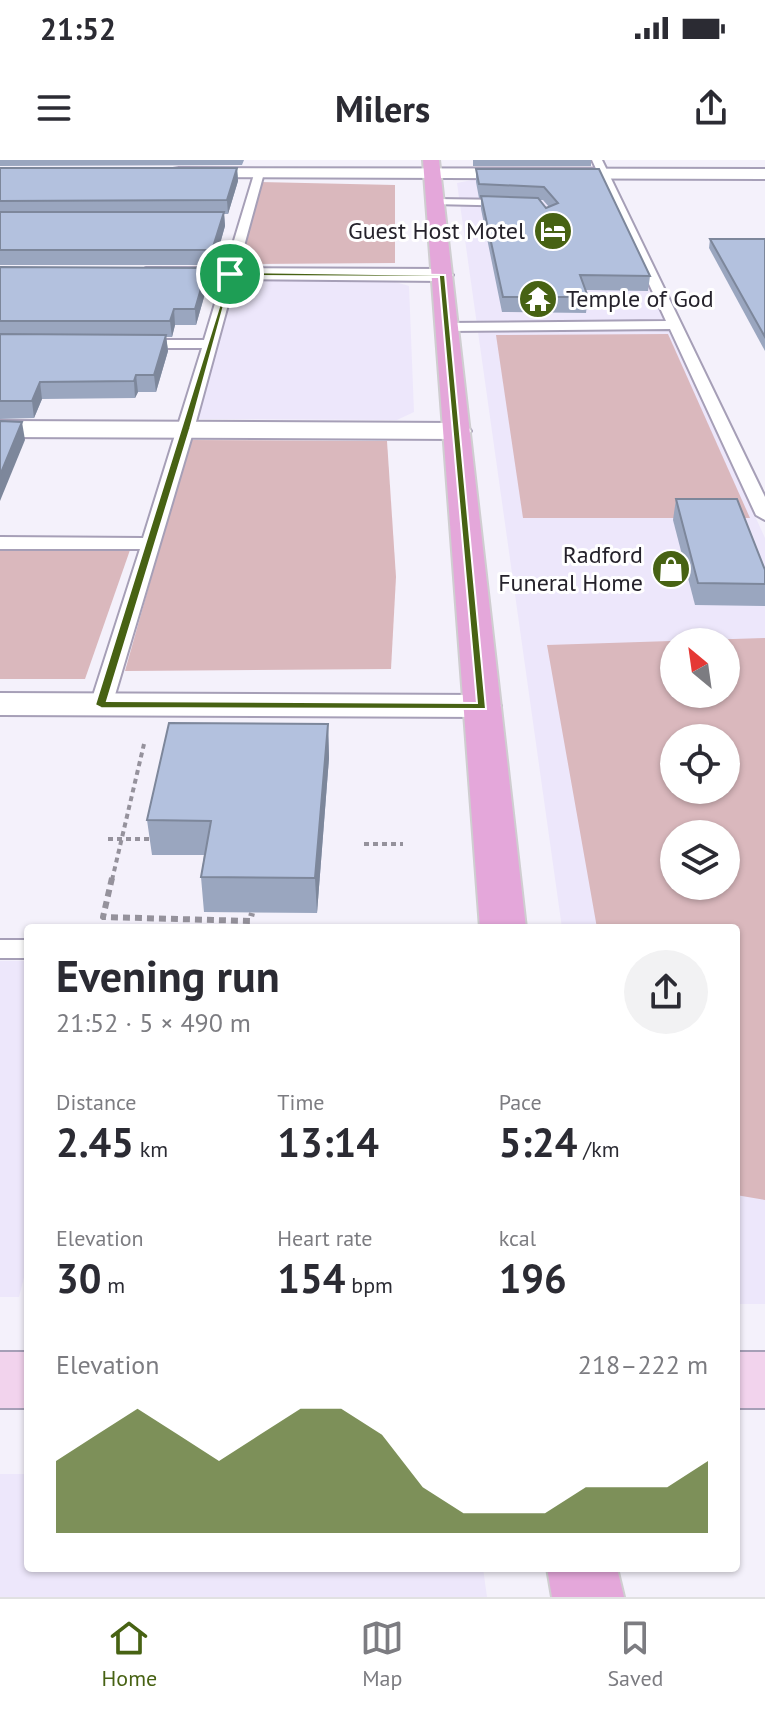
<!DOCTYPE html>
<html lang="en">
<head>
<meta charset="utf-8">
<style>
  :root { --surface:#fff; --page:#f2f2f3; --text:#2b2b33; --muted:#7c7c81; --line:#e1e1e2; --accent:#476213 }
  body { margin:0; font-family:"PT Sans",sans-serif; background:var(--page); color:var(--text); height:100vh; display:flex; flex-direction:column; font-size:30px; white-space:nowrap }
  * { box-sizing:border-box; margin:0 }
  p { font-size:26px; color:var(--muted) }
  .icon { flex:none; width:44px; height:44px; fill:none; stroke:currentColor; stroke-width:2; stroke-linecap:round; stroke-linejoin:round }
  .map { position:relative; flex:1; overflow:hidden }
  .side { position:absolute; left:24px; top:764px; width:716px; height:648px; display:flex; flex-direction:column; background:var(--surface); border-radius:8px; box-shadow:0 2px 6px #0004 }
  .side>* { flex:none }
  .needle { width:52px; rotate:331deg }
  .tools { position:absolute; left:660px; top:468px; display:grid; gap:16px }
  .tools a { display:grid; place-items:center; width:80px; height:80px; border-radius:50%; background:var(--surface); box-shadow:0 2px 6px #0004; font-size:40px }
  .pin { position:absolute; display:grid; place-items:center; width:68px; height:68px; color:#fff; margin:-34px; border:4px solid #fff; border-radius:50%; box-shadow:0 2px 8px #0007 }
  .round { display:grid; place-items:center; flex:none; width:84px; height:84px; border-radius:42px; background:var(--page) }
  .head { display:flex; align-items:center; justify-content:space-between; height:136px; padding:0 32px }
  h1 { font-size:44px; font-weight:700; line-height:60px }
  .metrics { display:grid; grid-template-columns:repeat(3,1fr); gap:12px; height:136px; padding:8px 32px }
  .metrics div { display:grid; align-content:center }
  .metrics b { font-size:40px; font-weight:700 }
  .metrics small { font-size:22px; font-weight:400 }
  .metrics p { font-size:22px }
  .chart { height:224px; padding:16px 32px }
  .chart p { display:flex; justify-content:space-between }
  .chart svg { width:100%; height:144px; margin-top:8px; fill:var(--accent); opacity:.7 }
  .status { display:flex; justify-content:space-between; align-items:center; height:56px; padding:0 40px; background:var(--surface); direction:ltr }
  .status svg { height:22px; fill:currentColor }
  header { display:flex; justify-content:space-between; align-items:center; height:104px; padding:0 32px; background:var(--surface); font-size:36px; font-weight:700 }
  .tabs { display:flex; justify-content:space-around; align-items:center; height:112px; border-top:2px solid var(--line); background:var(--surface); font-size:22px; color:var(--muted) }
  .tabs a { display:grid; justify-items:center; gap:4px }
  .tabs .on { color:var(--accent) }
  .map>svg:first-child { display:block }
  .built { fill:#ede7fb; fill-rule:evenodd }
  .green { fill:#dab8bd; fill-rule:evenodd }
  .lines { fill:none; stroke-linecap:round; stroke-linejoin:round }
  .service-casing { stroke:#a69fb7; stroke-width:4 }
  .minor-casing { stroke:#a69fb7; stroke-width:4 }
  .secondary-casing { stroke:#a69fb7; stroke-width:4 }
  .primary-casing { stroke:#cfced0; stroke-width:4 }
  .path-far1 { stroke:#95929c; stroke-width:4; stroke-dasharray:5 4; stroke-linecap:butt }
  .path { stroke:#95929c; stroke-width:6; stroke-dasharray:7 5; stroke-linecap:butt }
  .service { fill:#fff; fill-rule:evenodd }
  .minor { fill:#fff; fill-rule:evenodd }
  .secondary { fill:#f2d3ed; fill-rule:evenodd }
  .primary { fill:#e4a7da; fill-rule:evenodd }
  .wall { fill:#9aa6bf; fill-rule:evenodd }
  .shaded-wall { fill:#7d879b }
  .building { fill:#b3c1de; stroke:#7d879b; stroke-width:2 }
  .route { fill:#476213; stroke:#fff; stroke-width:2; fill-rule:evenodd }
  .labels { text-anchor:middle; stroke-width:6; stroke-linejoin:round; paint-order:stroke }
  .far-poi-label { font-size:24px; fill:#25222b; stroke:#fff; text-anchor:end }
</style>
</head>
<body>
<div class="status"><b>21:52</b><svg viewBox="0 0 49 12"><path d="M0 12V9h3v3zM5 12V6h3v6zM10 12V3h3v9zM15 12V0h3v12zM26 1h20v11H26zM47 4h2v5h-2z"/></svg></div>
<header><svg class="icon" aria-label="menu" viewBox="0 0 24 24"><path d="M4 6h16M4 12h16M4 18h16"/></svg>Milers<svg class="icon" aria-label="share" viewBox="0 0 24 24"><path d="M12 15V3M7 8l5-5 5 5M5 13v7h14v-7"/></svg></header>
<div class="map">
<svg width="765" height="1437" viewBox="0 0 765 1437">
  <rect width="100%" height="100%" fill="#f4f1fb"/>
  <!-- built -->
  <g class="built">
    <path d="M472 20 602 21 765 378V1144H736V768H562L457 23ZM674 482H726V534H674ZM674 578H726V630H674ZM674 674H726V726H674Z"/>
    <polygon points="234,120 392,121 409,126 414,252 397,260 196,259"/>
    <polygon points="0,801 28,801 28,1102 19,1137 0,1137"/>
    <polygon points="0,1314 28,1314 28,1408 483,1408 487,1437 0,1437"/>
  </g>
  <!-- green -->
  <g class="green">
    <polygon points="260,22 395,25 395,103 239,104"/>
    <polygon points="668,174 750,358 523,358 496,175"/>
    <polygon points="190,280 387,281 396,417 391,509 125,511"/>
    <polygon points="0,390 130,390 85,519 0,519"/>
    <path d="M765 478V1040L736 1035V768H597L547 485ZM674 482H726V534H674ZM674 578H726V630H674ZM674 674H726V726H674Z"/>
  </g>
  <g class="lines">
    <!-- service casing -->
    <g class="service-casing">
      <g id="service">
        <polygon points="592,0 602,0 765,337 765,360 756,355 670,169 447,171 440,167 447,163 666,161"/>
        <polygon points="255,11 264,13 194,269 112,545 109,550 93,550 90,545 140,389 0,389 0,377 143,378 202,188 132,188 125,184 132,180 204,180"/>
        <polygon points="436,39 516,40 521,43 516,46 432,44"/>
        <rect x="0" y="780" width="28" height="18"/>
      </g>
    </g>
    <!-- minor casing -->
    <g class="minor-casing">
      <g id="minor">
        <polygon points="179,8 765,9 765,19 173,17 173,9"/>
        <polygon points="146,108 442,109 453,115 442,121 139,118 135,114"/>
        <polygon points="0,261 457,263 467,265 471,271 467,277 457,279 0,277"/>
        <polygon points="0,533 482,535 495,538 501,546 495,554 482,557 0,555"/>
      </g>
    </g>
    <!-- secondary casing -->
    <g class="secondary-casing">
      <g id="secondary">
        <rect x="0" y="1192" width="28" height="56"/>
        <rect x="736" y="1192" width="29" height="56"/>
      </g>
    </g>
    <!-- primary casing -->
    <g class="primary-casing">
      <g id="primary">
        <polygon points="423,0 439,0 526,768 480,768"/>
        <polygon points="547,1408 617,1408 624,1437 552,1437"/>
      </g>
    </g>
    <!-- path-far1 -->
    <g class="path-far1">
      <polyline points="108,679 155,679"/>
      <polyline points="364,684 403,684"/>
      <polyline points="112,720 144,584"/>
    </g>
    <!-- path -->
    <polyline class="path" points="112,718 103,757 250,761 252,753"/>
    <!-- service -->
    <use href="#service" class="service"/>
    <!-- minor -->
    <use href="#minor" class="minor"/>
    <!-- secondary -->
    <use href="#secondary" class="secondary"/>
    <!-- primary -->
    <use href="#primary" class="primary"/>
  </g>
  <!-- wall -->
  <g class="wall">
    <polygon points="0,0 244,0 242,5 0,6"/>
    <rect x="473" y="0" width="118" height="6"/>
    <polygon points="0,8 237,8 238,21 228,54 224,54 225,66 214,105 0,105"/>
    <path d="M476 9H599L650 116 648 131 586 130 588 137 586 153 502 152 481 49V38H479L476 22ZM539 40H543L549 47 546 48Z"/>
    <polygon points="710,79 765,79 765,191 709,88"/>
    <polygon points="0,107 207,108 208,123 196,165 175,165 172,177 166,177 168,191 156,232 138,232 135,238 42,239 34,258 0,259"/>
    <polygon points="676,339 765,410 765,446 695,445 673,360"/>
    <polygon points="328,564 329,598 317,753 204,752 201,717 204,695 152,695 147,660"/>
  </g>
  <!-- shaded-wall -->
  <g class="shaded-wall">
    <polygon points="237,8 238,21 228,54 227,40"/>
    <polygon points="224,52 225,66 214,105 212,90"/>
    <polygon points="207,108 208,123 196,165 195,149"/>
    <polygon points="174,149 175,165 172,177 170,161"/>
    <polygon points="166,175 168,191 156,232 154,215"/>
    <polygon points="136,215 138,232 135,238 134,221"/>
    <polygon points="40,222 42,239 34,258 32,241"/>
    <polygon points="22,262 25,280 0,341 0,315"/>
    <polygon points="328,564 329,598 317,753 315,718"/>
  </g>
  <!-- building -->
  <g class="building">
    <polygon points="0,8 237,8 227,40 0,41"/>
    <polygon points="476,9 599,9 650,116 580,115 588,137 503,137 481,36 538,38 546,48 558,43 544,27 479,24"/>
    <polygon points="0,52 224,52 212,90 0,90"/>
    <polygon points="710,79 765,79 765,177"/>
    <polygon points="0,107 207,108 195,149 174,149 170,161 0,161"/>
    <polygon points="0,174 166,175 154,215 136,215 134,221 40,222 32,241 0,241"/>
    <polygon points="0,261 22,262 0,315"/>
    <polygon points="676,339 737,339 765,410 765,424 698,423"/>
    <polygon points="169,563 328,564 315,718 201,717 211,661 147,660"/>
  </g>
  <!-- route -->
  <path class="route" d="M230 112 445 115 486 549 101 548 95 545ZM232 116 439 117 477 543 107 541 190 269Z"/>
  <!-- icons -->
  <defs>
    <g id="hotel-disc" transform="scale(2)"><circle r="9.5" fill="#476213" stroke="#fff"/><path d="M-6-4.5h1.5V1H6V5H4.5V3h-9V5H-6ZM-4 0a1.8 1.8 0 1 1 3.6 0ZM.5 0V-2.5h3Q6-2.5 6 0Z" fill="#fff"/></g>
    <g id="temple-disc" transform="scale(2)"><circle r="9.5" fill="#476213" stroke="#fff"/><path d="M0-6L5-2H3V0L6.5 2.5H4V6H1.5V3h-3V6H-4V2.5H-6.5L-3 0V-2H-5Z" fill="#fff"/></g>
    <g id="shop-disc" transform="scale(2)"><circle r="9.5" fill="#476213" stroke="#fff"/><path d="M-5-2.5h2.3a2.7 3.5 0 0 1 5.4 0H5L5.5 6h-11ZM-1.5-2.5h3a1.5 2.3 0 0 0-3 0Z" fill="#fff"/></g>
  </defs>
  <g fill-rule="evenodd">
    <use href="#hotel-disc" x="553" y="71"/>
    <use href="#temple-disc" x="538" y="139"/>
    <use href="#shop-disc" x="671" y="409"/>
  </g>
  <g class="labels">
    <!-- far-poi labels -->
    <g class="far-poi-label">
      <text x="525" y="79">Guest Host Motel</text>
      <text x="566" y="147" text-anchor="start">Temple of God</text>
      <text x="643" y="403">Radford<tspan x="643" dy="28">Funeral Home</tspan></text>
    </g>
  </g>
</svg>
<div class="tools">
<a><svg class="needle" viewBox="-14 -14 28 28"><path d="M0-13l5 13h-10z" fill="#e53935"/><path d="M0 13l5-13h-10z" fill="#7c7c81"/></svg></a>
<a><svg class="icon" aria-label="locate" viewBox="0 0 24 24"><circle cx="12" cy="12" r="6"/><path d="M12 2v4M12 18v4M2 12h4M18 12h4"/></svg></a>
<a><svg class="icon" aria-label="layers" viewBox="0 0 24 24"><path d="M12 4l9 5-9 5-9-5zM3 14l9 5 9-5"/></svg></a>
</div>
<div class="pin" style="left:230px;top:114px;background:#1e9e55"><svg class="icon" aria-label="arrive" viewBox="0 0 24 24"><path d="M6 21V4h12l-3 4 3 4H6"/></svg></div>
<section class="side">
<div class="head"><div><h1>Evening run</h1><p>21:52 · 5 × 490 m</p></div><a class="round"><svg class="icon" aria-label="share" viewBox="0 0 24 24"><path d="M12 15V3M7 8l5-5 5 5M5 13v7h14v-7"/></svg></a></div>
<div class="metrics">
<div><p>Distance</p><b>2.45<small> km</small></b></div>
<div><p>Time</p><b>13:14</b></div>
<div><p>Pace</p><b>5:24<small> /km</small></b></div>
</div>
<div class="metrics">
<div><p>Elevation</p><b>30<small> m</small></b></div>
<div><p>Heart rate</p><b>154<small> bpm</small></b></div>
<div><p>kcal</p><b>196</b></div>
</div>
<div class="chart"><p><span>Elevation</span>218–222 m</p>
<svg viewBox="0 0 160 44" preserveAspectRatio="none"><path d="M0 44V22L10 14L20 6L30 14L40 22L50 14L60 6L70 6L80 14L90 30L100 38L110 38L120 38L130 30L140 30L150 30L160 22V44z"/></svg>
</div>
</section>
</div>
<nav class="tabs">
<a class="on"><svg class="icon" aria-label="home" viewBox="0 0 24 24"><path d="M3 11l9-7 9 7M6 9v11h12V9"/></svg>Home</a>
<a><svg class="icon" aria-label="map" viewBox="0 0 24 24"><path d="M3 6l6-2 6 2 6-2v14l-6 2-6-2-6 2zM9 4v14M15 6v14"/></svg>Map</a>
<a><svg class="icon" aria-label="saved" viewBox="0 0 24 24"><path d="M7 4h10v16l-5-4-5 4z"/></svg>Saved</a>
</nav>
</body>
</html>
